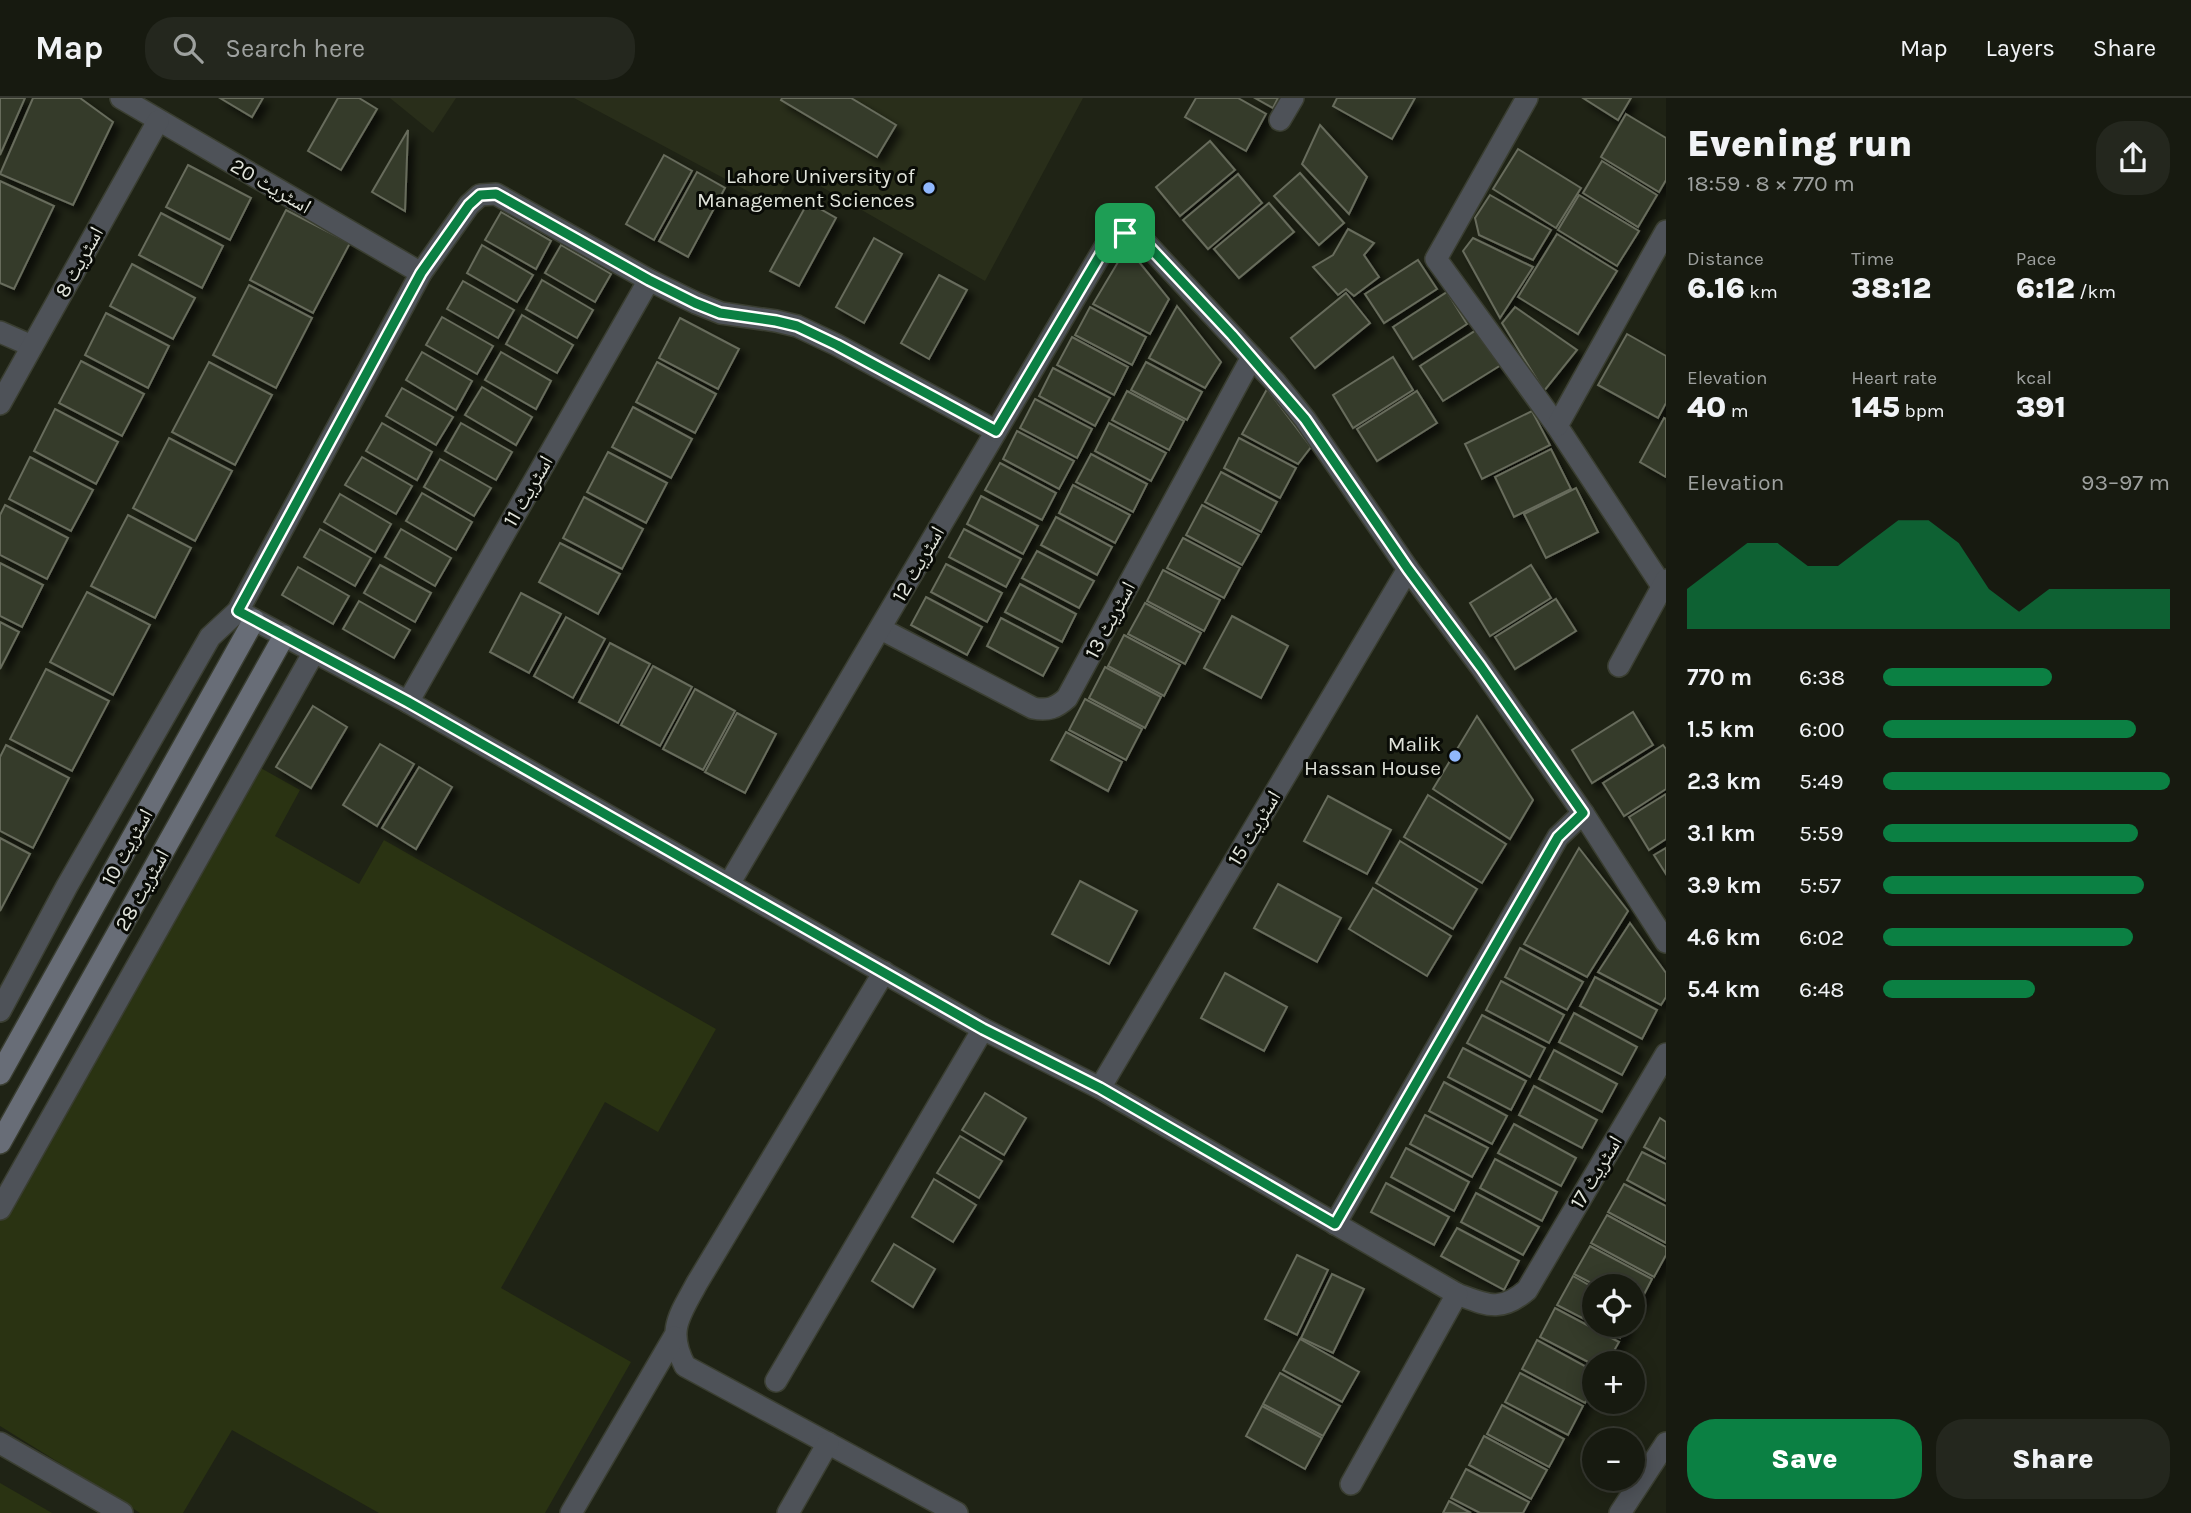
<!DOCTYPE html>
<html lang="en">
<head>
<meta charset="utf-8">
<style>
  :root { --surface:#171a10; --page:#24271e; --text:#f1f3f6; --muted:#9ea19f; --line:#363830; --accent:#0b8043 }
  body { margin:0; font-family:Karla,"Noto Naskh Arabic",sans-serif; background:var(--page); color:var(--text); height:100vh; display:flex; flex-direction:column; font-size:26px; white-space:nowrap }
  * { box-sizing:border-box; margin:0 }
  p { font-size:23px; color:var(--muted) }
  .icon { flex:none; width:38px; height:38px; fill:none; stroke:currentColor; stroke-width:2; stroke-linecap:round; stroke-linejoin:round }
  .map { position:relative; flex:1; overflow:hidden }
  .panel { display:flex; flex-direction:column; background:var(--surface); width:525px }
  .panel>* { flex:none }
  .fabs { position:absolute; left:1582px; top:1176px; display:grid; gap:14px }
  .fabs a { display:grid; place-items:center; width:63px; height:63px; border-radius:50%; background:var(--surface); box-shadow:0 4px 18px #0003,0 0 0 2px var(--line); font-size:35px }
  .pin { position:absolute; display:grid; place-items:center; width:60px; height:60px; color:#fff; margin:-30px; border-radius:14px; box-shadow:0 4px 10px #0006 }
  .round { display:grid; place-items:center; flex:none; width:74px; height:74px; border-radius:28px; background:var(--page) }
  .head { display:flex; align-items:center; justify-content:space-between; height:119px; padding:0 21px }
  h1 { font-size:38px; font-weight:800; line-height:52px }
  .figures { display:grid; grid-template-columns:repeat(3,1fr); gap:10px; height:119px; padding:7px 21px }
  .figures div { display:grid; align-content:center }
  .figures b { font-size:30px; font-weight:800 }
  .figures small { font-size:19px; font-weight:400 }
  .figures p { font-size:19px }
  .chart { height:196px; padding:14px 21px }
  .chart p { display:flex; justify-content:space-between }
  .chart svg { width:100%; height:126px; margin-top:7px; fill:var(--accent); opacity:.7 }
  .cta { display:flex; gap:14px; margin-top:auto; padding:14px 21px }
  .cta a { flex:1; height:80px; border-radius:28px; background:var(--accent); color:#fff; font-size:28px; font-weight:800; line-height:80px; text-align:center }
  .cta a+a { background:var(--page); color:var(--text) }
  ul { padding:0 21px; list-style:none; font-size:23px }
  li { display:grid; grid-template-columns:112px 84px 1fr; align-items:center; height:52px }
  li i { height:18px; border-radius:9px; background:var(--accent) }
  header { display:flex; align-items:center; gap:42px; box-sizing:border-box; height:98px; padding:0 35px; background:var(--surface); border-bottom:2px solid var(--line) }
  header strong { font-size:33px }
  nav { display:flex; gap:38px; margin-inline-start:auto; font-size:24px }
  .search { width:490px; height:63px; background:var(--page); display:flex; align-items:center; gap:18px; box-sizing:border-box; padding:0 24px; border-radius:28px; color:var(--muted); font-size:26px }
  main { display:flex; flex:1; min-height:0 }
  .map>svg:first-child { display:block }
  .built { fill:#292e1a }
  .green { fill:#2a3312 }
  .building { fill:#363a2c; stroke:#676c5c; stroke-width:2; filter:url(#shadow) }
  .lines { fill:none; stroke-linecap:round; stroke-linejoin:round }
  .street-casing { stroke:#3a3e31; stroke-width:24 }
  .secondary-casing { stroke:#3a3e31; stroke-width:24 }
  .street { stroke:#4e5258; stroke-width:21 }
  .secondary { stroke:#686d77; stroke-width:21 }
  .route-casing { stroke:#fff; stroke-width:14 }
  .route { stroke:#0b8043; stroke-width:9 }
  .poi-dot { fill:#90b8fd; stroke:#090b06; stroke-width:2.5 }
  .labels { text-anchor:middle; stroke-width:6; stroke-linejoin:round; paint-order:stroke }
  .poi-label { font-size:21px; fill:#e1e4db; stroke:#090b06; text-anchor:end }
  .street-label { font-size:21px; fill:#e1e4db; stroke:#090b06 }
</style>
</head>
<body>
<header>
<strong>Map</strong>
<div class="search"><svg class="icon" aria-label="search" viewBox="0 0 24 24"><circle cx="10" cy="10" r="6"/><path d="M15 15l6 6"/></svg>Search here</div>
<nav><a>Map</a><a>Layers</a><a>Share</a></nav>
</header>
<main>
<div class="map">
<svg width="1666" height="1415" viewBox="0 0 1666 1415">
  <defs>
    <filter id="shadow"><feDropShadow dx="6" dy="6" stdDeviation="3.5" flood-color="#0009"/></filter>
  </defs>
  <rect width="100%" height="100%" fill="#1f2315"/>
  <!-- built -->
  <g class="built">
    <polygon points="390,0 456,0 433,35"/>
    <polygon points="574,0 1083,0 985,183 794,73 774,107"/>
  </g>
  <!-- green -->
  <g class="green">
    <polygon points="243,660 300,692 275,738 359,786 384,742 716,931 658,1034 605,1004 501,1190 631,1264 545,1415 379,1415 232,1332 183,1415 140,1415 0,1328 0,1096"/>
    <polygon points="0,1385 52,1415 0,1415"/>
  </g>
  <!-- building -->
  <g class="building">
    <polygon points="0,0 25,0 0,57"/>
    <polygon points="33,0 80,0 113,24 73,107 0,76"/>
    <polygon points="220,0 263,0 252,19"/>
    <polygon points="338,0 359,0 377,11 341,72 308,53"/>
    <polygon points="782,0 851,0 896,27 877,59 781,2"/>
    <polygon points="1196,0 1238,0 1266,16 1246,53 1185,19"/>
    <polygon points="1255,0 1278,0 1273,10"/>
    <polygon points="1337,0 1415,0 1392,41 1333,8"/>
    <polygon points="1583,0 1631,0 1618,22"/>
    <polygon points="1626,16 1666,40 1666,82 1659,94 1601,59"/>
    <polygon points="1320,27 1367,79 1349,116 1302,66"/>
    <polygon points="408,32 405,113 372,94"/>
    <polygon points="1210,43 1235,72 1180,118 1156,89"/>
    <polygon points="1518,51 1581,90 1556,130 1493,91"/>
    <polygon points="664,57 692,73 654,142 626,126"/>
    <polygon points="1602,63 1657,97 1638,129 1583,95"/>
    <polygon points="188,67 251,100 230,142 166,109"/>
    <polygon points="697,74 725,90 688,159 659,143"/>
    <polygon points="1300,75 1344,125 1319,147 1274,98"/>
    <polygon points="1238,76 1262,105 1208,151 1183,122"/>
    <polygon points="0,83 54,108 14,191 0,185"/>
    <polygon points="1490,97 1551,132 1533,162 1479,137 1475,120"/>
    <polygon points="1579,97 1639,133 1617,168 1558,132"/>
    <polygon points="808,104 836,120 799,188 770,173"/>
    <polygon points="1269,105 1294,134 1239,180 1214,151"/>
    <polygon points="286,112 350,145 313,215 250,182"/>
    <polygon points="501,114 551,143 536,171 485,142"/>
    <polygon points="161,115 223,148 202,190 139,157"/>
    <polygon points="1348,131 1374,145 1364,157 1379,179 1354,198 1346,191 1338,197 1313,169 1333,157"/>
    <polygon points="1557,136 1617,173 1578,236 1518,199"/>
    <polygon points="874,140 902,156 864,225 836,209"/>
    <polygon points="1473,140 1533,169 1500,220 1463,153"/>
    <polygon points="482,147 533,177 517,204 467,175"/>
    <polygon points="561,147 611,176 595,204 545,175"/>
    <polygon points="1127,149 1169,201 1150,236 1093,206"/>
    <polygon points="1418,162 1437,191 1384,225 1365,196"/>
    <polygon points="132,166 195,200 173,241 110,208"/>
    <polygon points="939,177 967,192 929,261 901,245"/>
    <polygon points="542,182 593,212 577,240 526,211"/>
    <polygon points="463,183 514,212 498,240 447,211"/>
    <polygon points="249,187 312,220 276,290 213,257"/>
    <polygon points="1447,194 1467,226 1413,261 1393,229"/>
    <polygon points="1346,195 1370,225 1315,270 1291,240"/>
    <polygon points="1177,208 1221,264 1205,290 1149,260"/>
    <polygon points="1090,209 1146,239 1132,267 1075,237"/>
    <polygon points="1515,209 1577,252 1544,293 1502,225"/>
    <polygon points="106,215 169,248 148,290 85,257"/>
    <polygon points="522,217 573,247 557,275 506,246"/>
    <polygon points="442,219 493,248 477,276 426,247"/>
    <polygon points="680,220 739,251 718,291 659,260"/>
    <polygon points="1478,231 1501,267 1443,303 1420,268"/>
    <polygon points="1627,236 1666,258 1666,305 1658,320 1598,287"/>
    <polygon points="1072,239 1128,269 1114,297 1057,267"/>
    <polygon points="422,254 472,283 456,312 406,282"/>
    <polygon points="501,254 551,283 536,311 485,282"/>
    <polygon points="1393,259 1413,292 1353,330 1333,297"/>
    <polygon points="81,263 144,296 122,338 59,305"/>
    <polygon points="209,264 272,297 235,367 172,334"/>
    <polygon points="657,264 716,296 695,335 636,304"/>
    <polygon points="1146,264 1202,294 1187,322 1131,292"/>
    <polygon points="1053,270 1110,300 1095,328 1039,298"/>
    <polygon points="482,289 532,319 516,347 465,317"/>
    <polygon points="402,290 453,319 436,347 386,318"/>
    <polygon points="1267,291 1311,349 1298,366 1242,336"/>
    <polygon points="1127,293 1184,323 1169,352 1112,322"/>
    <polygon points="1417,293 1437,325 1377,363 1357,331"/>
    <polygon points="1035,301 1092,331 1077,360 1020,330"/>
    <polygon points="633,309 692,341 671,380 612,349"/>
    <polygon points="55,311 118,344 96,386 34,353"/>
    <polygon points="1532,313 1550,347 1482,381 1465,346"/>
    <polygon points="1664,320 1666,321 1666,379 1640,364"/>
    <polygon points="382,325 432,354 417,382 366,353"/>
    <polygon points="461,325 512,354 496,382 445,353"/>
    <polygon points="1109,325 1166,355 1151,383 1095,353"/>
    <polygon points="1017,333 1074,363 1059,391 1003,361"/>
    <polygon points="169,340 232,373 195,443 133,410"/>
    <polygon points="1239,340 1296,370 1280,400 1224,370"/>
    <polygon points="1551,351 1571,391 1514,419 1495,379"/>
    <polygon points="608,354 667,385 646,425 587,394"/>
    <polygon points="1091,356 1147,386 1133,414 1076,384"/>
    <polygon points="30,359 93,392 71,433 9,401"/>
    <polygon points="362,359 412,388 396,416 345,387"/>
    <polygon points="440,361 491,390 474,418 424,389"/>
    <polygon points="1000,365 1056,395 1042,422 985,392"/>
    <polygon points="1221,374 1277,404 1261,434 1205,404"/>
    <polygon points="1073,387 1130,417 1115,445 1059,415"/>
    <polygon points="1576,390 1598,434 1546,460 1524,416"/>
    <polygon points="422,395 472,424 456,452 406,423"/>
    <polygon points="340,396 391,426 375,454 324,424"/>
    <polygon points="981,398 1038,428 1023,456 967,426"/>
    <polygon points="584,399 643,431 622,471 563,440"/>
    <polygon points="5,407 68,440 47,481 0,457 0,417"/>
    <polygon points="1202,407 1259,437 1242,467 1186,437"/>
    <polygon points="128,417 191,450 155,520 91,488"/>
    <polygon points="1056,419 1112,449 1097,477 1041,447"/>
    <polygon points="320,431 371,460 355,488 304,459"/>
    <polygon points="401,431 451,460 435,488 385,459"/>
    <polygon points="964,431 1021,461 1006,489 949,459"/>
    <polygon points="1183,440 1240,470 1224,500 1167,470"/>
    <polygon points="560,445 620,476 598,516 539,484"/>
    <polygon points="1037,453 1094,483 1079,510 1022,480"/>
    <polygon points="0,465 43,487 22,529 0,518"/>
    <polygon points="946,466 1002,495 987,524 931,494"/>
    <polygon points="380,467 431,495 415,524 364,495"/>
    <polygon points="1531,467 1551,500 1490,538 1470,505"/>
    <polygon points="298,469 349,498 333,526 282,497"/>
    <polygon points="1163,472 1220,502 1204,533 1147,503"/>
    <polygon points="1020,486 1076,516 1062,544 1005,514"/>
    <polygon points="87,494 150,527 113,597 50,564"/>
    <polygon points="521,495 561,516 529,575 490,554"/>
    <polygon points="926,499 982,529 967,557 911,527"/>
    <polygon points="1556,501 1576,533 1515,571 1495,539"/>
    <polygon points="359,503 410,532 394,560 343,531"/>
    <polygon points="1145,505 1201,535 1185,566 1128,536"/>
    <polygon points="1232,518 1288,548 1261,600 1204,570"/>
    <polygon points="566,519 605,541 573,600 534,578"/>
    <polygon points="1001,520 1058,550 1043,578 987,548"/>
    <polygon points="0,524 19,534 0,571"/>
    <polygon points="1124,537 1180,567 1164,598 1108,568"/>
    <polygon points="610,545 650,566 618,625 579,604"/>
    <polygon points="653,568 692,589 660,648 621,627"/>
    <polygon points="1105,569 1161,599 1145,630 1089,600"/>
    <polygon points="46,571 109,603 72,673 10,641"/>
    <polygon points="695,591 735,613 703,672 663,651"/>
    <polygon points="1085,601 1142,631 1126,662 1069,632"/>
    <polygon points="313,608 347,629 311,690 276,669"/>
    <polygon points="1633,614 1653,647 1592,685 1572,652"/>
    <polygon points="737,615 776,636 745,695 705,674"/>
    <polygon points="1477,618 1533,702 1510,741 1433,691"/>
    <polygon points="1066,634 1122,664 1108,693 1051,662"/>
    <polygon points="380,646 414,666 377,728 343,707"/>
    <polygon points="6,647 69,680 33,750 0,733 0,659"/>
    <polygon points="1663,647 1666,651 1666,691 1624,718 1603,685"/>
    <polygon points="419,669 452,689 416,751 382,730"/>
    <polygon points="1666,696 1666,741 1649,752 1629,719"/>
    <polygon points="1428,697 1506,746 1482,785 1404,739"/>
    <polygon points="1328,698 1391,732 1367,776 1304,743"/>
    <polygon points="0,740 30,756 0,813"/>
    <polygon points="1400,743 1477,791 1453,831 1376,785"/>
    <polygon points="1579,750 1628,813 1587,879 1524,846"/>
    <polygon points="1666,750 1666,776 1654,757"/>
    <polygon points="1080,783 1137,813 1109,866 1052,836"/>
    <polygon points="1278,786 1341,820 1317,864 1254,830"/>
    <polygon points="1373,790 1451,838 1427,878 1349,831"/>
    <polygon points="1630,825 1666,875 1666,899 1661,907 1598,874"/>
    <polygon points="1520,850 1583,884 1567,912 1505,879"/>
    <polygon points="1225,875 1287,909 1264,953 1201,920"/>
    <polygon points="1595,879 1657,912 1642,941 1580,908"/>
    <polygon points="1501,883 1564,917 1549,945 1486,912"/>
    <polygon points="1574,915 1637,949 1622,977 1559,944"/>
    <polygon points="1482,917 1545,950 1530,979 1467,945"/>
    <polygon points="1463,950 1526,983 1511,1012 1448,979"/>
    <polygon points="1554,952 1617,986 1602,1014 1539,981"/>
    <polygon points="1444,984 1507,1018 1492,1046 1429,1013"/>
    <polygon points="1534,988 1597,1022 1582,1050 1519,1017"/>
    <polygon points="985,995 1026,1020 1004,1057 962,1032"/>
    <polygon points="1425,1017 1488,1050 1472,1079 1410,1046"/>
    <polygon points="1660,1020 1666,1024 1666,1061 1644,1049"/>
    <polygon points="1514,1026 1576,1060 1561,1088 1498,1055"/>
    <polygon points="960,1038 1002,1063 979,1100 937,1075"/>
    <polygon points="1406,1050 1469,1084 1454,1113 1391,1079"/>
    <polygon points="1642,1054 1666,1066 1666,1103 1627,1082"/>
    <polygon points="1495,1061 1557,1094 1542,1123 1480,1090"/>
    <polygon points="934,1081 976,1107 953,1144 912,1119"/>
    <polygon points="1386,1085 1449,1119 1434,1147 1371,1114"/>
    <polygon points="1624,1086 1666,1108 1666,1145 1608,1114"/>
    <polygon points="1476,1095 1539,1129 1523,1157 1461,1124"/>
    <polygon points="1607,1117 1666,1149 1666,1157 1654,1179 1591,1145"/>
    <polygon points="1457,1130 1519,1163 1504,1192 1441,1158"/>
    <polygon points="894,1146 935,1171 913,1209 872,1183"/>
    <polygon points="1590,1148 1652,1181 1637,1210 1633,1207 1633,1188 1597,1188 1574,1176"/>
    <polygon points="1297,1157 1328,1172 1297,1237 1265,1221"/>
    <polygon points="1332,1176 1364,1191 1333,1255 1301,1240"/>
    <polygon points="1573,1178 1594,1190 1594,1226 1557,1207"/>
    <polygon points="1555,1210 1619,1244 1607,1265 1594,1265 1594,1267 1540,1239"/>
    <polygon points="1595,1227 1627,1227 1620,1240"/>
    <polygon points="1300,1241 1359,1274 1342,1304 1283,1272"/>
    <polygon points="1537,1242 1594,1273 1594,1288 1585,1305 1522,1271"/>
    <polygon points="1280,1275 1340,1308 1323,1338 1263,1306"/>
    <polygon points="1520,1275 1583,1308 1568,1337 1505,1304"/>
    <polygon points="1502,1307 1564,1341 1549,1369 1487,1336"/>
    <polygon points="1262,1308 1322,1340 1305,1371 1246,1338"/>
    <polygon points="1484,1338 1547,1372 1531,1401 1469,1367"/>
    <polygon points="1466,1371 1529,1404 1523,1415 1480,1415 1451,1400"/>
    <polygon points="1449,1403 1471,1415 1443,1415"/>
  </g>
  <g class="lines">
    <!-- street casing -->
    <g class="street-casing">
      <g id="street">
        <polyline points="121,0 421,175"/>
        <polyline points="1527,0 1436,161 1557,328 1662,488"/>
        <polyline points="1280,22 1293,0"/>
        <polyline points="0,234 32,248"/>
        <polyline points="0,306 158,23"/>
        <polyline points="1557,328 1666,133"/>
        <path d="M238 513 408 604 983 931 1100 990 1457 1196C1487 1207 1500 1215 1527 1192L1666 956"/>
        <path d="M881 531 1033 610C1048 613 1056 610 1067 600L1252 259"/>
        <polyline points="1619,568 1666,482"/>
        <polyline points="408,604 649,182"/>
        <polyline points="729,786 1106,147 1112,140 1125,135 1134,136 1142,141 1276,285 1305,321 1408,471 1481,569 1583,715 1666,844"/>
        <path d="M884 874 697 1185C680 1217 666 1232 685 1268L957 1415"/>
        <polyline points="0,913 67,788 210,539 238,513 421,175 469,107 480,97 496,96 649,182 696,205 721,215 776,223 797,228 837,247 996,333"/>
        <polyline points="1100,990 1408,471"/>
        <polyline points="0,1111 314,554"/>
        <polyline points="1335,1126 1558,739 1583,715"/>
        <polyline points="776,1283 983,931"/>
        <polyline points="0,1345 122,1415"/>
        <polyline points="1351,1386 1457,1196"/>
        <polyline points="571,1415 674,1239"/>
        <polyline points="788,1415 828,1345"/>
        <polyline points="1620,1415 1666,1345"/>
      </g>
    </g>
    <!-- secondary casing -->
    <g class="secondary-casing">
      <g id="secondary">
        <polyline points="0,976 254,522"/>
        <polyline points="0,1045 284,538"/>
      </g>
    </g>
    <!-- street -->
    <use href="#street" class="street"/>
    <!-- secondary -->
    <use href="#secondary" class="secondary"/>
  </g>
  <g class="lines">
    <!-- route casing -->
    <g class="route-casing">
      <path id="route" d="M496 96 649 182 695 205 720 215 776 223 797 228 837 247 996 333 1106 147C1117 134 1128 133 1142 141L1232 237 1305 321 1408 471 1481 569 1583 715 1558 739 1335 1126 1100 990 983 931 408 604 238 513 421 175 469 107 480 97Z"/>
    </g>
    <!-- route -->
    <use href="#route" class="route"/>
  </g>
  <!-- markers -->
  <g class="poi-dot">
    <circle cx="929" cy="90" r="7"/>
    <circle cx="1455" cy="658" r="7"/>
  </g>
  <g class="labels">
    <!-- poi labels -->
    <g class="poi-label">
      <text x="915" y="85">Lahore University of<tspan x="915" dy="24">Management Sciences</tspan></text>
      <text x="1441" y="653">Malik<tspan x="1441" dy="24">Hassan House</tspan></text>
    </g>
    <!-- street labels -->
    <g class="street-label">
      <text transform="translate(271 88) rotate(30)" y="7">اسٹریٹ 20</text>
      <text transform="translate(79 164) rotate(-61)" y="7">اسٹریٹ 8</text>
      <text transform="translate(528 393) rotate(-60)" y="7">اسٹریٹ 11</text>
      <text transform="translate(918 466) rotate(-60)" y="7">اسٹریٹ 12</text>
      <text transform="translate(1110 522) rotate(-62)" y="7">اسٹریٹ 13</text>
      <text transform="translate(1254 730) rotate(-59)" y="7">اسٹریٹ 15</text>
      <text transform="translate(127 749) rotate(-61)" y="7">اسٹریٹ 10</text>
      <text transform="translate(142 792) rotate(-61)" y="7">اسٹریٹ 28</text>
      <text transform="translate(1596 1074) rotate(-59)" y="7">اسٹریٹ 17</text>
    </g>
  </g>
</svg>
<div class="fabs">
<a><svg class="icon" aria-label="locate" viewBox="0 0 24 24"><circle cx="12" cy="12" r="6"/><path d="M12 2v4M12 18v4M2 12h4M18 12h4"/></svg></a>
<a>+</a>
<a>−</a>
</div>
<div class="pin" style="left:1125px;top:135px;background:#1e9e55"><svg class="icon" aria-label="arrive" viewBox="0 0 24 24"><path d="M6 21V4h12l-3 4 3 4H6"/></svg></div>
</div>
<section class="panel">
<div class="head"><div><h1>Evening run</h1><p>18:59 · 8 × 770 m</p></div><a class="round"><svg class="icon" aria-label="share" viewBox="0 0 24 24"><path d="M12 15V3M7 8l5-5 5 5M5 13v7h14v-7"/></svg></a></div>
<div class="figures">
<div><p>Distance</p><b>6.16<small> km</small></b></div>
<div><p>Time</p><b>38:12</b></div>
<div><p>Pace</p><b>6:12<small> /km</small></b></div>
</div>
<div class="figures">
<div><p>Elevation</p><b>40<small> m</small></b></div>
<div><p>Heart rate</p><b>145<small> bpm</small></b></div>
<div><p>kcal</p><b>391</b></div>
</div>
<div class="chart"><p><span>Elevation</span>93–97 m</p>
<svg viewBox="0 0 160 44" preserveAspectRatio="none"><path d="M0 44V30L10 22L20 14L30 14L40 22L50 22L60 14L70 6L80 6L90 14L100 30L110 38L120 30L130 30L140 30L150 30L160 30V44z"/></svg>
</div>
<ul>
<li><b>770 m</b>6:38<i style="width:59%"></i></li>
<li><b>1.5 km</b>6:00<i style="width:88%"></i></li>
<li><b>2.3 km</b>5:49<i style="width:100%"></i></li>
<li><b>3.1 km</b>5:59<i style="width:89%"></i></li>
<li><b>3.9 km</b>5:57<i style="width:91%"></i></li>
<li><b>4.6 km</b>6:02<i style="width:87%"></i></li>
<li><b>5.4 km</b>6:48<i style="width:53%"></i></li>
</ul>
<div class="cta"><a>Save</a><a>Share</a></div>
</section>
</main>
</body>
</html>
